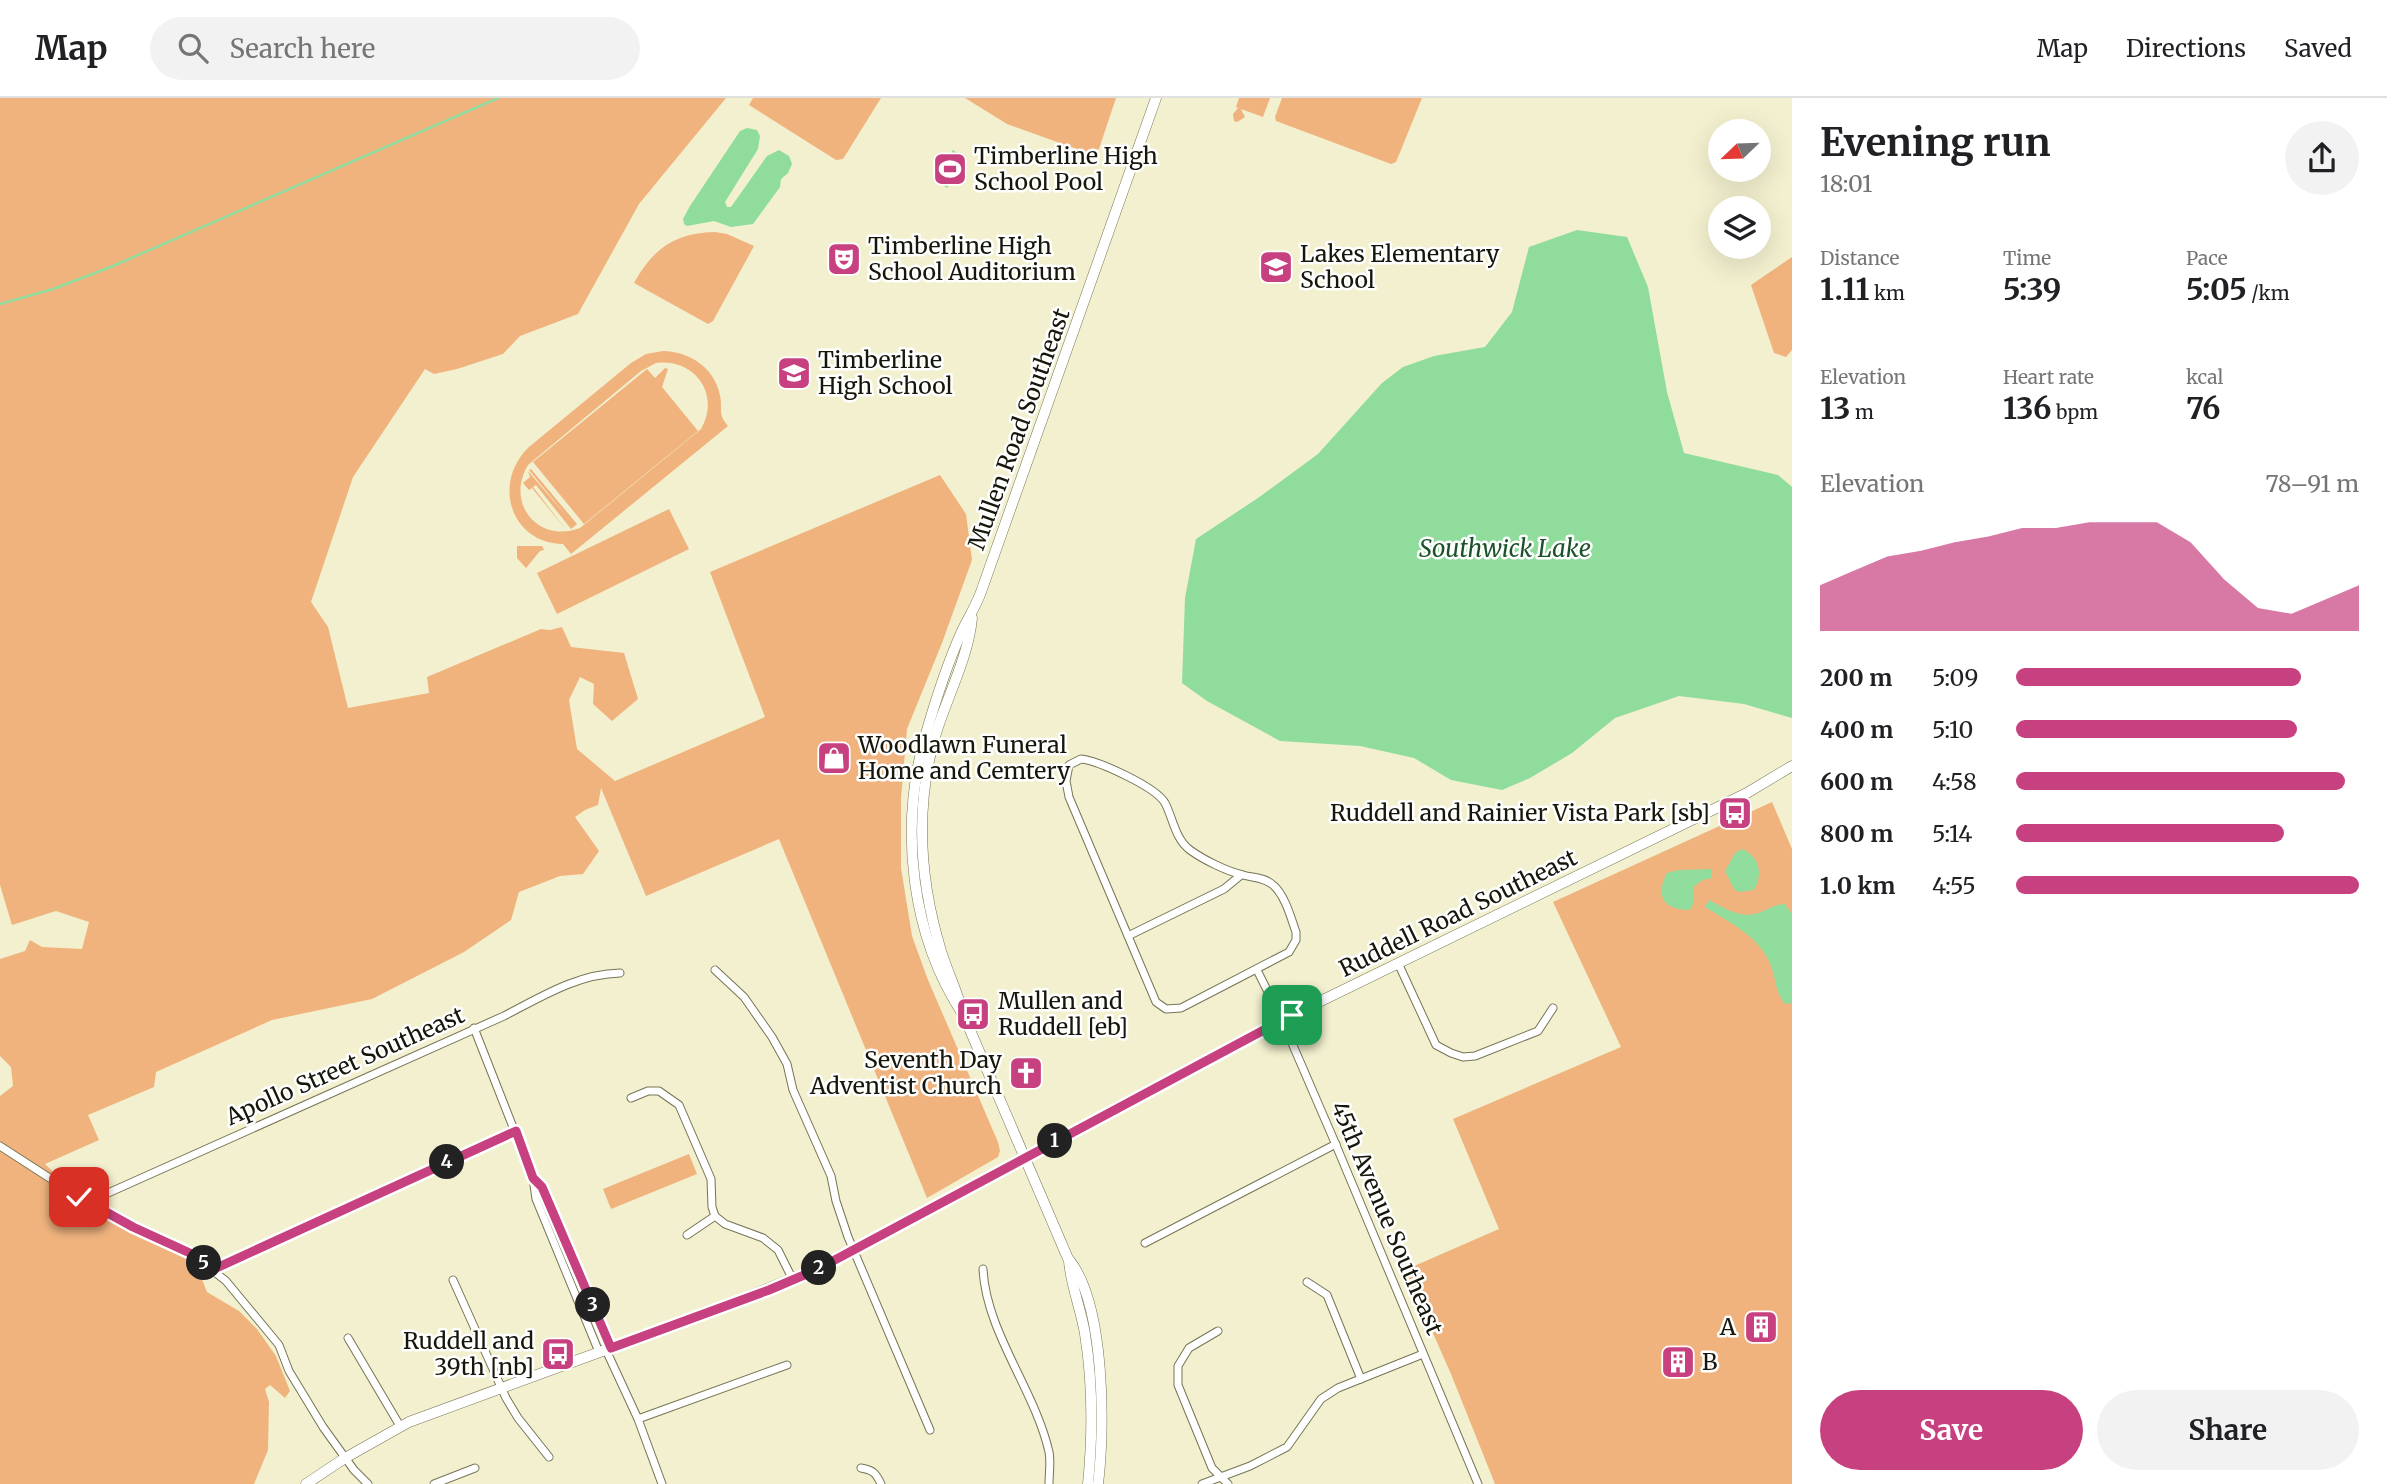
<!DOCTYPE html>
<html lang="en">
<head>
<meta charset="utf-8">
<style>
  :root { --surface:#fff; --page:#f2f2f2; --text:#202124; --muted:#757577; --line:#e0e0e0; --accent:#c7407f }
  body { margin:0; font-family:Merriweather,serif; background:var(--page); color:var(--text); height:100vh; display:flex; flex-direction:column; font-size:26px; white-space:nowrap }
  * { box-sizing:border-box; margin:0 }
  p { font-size:23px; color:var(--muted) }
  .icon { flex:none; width:38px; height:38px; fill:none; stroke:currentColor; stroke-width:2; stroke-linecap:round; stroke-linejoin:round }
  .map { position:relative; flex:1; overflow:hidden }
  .details { display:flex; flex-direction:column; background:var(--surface); width:595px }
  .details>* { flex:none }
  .needle { width:46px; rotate:247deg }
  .controls { position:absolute; left:1708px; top:21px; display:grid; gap:14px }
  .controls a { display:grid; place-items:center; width:63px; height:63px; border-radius:50%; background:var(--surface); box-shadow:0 7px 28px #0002; font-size:35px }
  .pin { position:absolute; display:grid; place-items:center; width:60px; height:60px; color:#fff; margin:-30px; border-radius:14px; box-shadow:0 4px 10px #0006 }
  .km { position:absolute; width:35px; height:35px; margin:-18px; border-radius:50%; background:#222; color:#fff; font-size:19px; line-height:35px; text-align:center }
  .round { display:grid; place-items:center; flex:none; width:74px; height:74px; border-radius:37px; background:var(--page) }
  .head { display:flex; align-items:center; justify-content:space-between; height:119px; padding:0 28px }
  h1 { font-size:38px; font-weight:700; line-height:52px }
  .figures { display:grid; grid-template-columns:repeat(3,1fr); gap:10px; height:119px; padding:7px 28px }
  .figures div { display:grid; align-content:center }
  .figures b { font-size:30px; font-weight:700 }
  .figures small { font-size:19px; font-weight:400 }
  .figures p { font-size:19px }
  .chart { height:196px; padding:14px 28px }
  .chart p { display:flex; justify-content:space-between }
  .chart svg { width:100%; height:126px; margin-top:7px; fill:var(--accent); opacity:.7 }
  .action { display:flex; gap:14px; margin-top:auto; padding:14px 28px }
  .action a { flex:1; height:80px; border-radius:42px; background:var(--accent); color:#fff; font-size:28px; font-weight:700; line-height:80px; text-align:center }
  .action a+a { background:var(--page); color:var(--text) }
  ul { padding:0 28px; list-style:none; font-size:23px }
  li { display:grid; grid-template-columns:112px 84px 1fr; align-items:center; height:52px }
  li i { height:18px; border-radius:9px; background:var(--accent) }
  header { display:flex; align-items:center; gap:42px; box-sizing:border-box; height:98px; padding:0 35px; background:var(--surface); border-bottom:2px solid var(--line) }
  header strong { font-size:33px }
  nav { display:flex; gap:38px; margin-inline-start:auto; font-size:24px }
  .search { width:490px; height:63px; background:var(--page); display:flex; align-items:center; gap:18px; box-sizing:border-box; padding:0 24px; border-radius:38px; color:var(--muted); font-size:26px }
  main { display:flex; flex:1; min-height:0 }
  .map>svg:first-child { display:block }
  .green { fill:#f0b37e; fill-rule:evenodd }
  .water { fill:#8fdc9d }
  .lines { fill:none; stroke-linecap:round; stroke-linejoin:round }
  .stream { stroke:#8fdc9d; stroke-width:2.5 }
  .street-casing { stroke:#757455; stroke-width:9 }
  .secondary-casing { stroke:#757455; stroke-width:11 }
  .street { stroke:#fff; stroke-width:7 }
  .secondary { stroke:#fff; stroke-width:10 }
  .route-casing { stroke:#fff; stroke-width:14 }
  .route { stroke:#c7407f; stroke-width:9 }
  .labels { text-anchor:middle; stroke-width:5; stroke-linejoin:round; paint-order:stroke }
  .poi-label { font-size:23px; fill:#17160a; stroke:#fff; text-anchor:start }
  .street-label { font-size:23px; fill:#17160a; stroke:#fff }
  .water-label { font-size:24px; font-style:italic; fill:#1c522a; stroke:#fff }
</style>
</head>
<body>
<header>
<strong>Map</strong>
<div class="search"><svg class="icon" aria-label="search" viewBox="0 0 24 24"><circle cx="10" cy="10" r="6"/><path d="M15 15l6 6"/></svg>Search here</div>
<nav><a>Map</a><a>Directions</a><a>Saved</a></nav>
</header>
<main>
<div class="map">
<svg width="1792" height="1386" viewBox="0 0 1792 1386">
  <rect width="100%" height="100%" fill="#f2f0ce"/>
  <!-- green -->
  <g class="green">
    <polygon points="0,0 726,0 639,106 578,216 520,238 503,256 457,271 434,276 425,271 353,379 311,504 328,529 348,610 429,595 427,579 541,531 550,532 562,529 571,549 624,555 638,601 612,623 593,606 594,586 580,579 569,602 577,651 615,683 765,619 710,474 940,377 966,416 972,462 942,545 907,631 901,700 901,770 912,838 928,882 998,1044 1000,1053 998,1059 927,1100 779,741 646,798 601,690 598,707 585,712 575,719 599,753 583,776 560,778 519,794 511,822 464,854 372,901 272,922 156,974 154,989 88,1017 99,1042 45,1066 79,1099 192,1156 207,1194 239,1213 257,1231 276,1258 290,1293 285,1300 270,1287 265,1291 269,1304 268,1352 254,1386 0,1386 0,998 13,988 11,969 0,958 0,861 25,853 30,842 42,849 82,851 89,824 56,813 12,827 0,787"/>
    <polygon points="753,0 881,0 843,61 836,62 749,7"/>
    <polygon points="965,0 1116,0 1099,51 1088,55 1007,26"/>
    <polygon points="1239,0 1270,0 1263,19 1241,11 1245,19 1237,24 1234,23 1233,16 1238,10 1236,9"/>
    <polygon points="1282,0 1422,0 1396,64 1391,66 1276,23 1275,19"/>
    <path d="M715 134 727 136 754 148 713 223 708 226 634 185C653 151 674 135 715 134Z"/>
    <polygon points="1792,159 1792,252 1786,259 1774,255 1751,187"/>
    <path d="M663 253C690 254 714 269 720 297 723 312 717 315 728 328L571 456 563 446C510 445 492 384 529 349L631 265 646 256ZM656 265C695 260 721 297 701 331L580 430C538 446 505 405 528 367L641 273Z"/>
    <polygon points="665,270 668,271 662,289 698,333 584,426 533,364 647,271 655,280"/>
    <polygon points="531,371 577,426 571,431 536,387 533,389 567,433 532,390 529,392 523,385 530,379 528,373 568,420 529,372"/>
    <polygon points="669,411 689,451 557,516 537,475"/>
    <polygon points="517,448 542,448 544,452 540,453 526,470 517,460"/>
    <polygon points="1772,704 1792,751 1792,1386 1495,1386 1451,1276 1405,1172 1499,1131 1453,1021 1621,949 1553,804"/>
    <polygon points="689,1056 697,1076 611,1111 603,1091"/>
  </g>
  <!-- water -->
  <g class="water">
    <polygon points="747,30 757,32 760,38 758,51 725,104 727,109 731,109 767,58 779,52 789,58 792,66 788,75 781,81 780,89 753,126 731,129 714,123 687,128 684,126 683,121 690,108 740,33"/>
    <polygon points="953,52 966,61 947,90 934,81"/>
    <polygon points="1577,132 1627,139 1648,189 1667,294 1684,355 1778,377 1792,389 1792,620 1744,606 1679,598 1615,620 1572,655 1530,680 1502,692 1451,682 1414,660 1360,648 1280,643 1207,603 1182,585 1185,500 1196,441 1258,400 1318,356 1382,285 1403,269 1434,258 1485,249 1512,214 1529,149"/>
    <path d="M1742 751C1760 759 1763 776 1754 792L1739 794 1734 791 1725 773 1735 755Z"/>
    <path d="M1712 771V780L1703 782 1693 789 1694 804 1690 812C1663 812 1655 798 1667 775L1679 772Z"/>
    <path d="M1709 802C1724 810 1740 821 1758 815 1768 812 1774 806 1785 806L1792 816V905L1785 906C1775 895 1776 879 1770 865 1758 838 1729 824 1705 809Z"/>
  </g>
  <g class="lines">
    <!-- stream -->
    <polyline class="stream" points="0,206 53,191 113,168 498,0"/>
    <!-- street casing -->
    <g class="street-casing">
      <g id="street">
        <path d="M1081 661C1099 663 1156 689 1165 705 1173 720 1175 741 1190 752 1204 762 1226 773 1243 777 1253 780 1264 779 1273 787 1285 797 1291 820 1296 834V842L1289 854 1181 910 1166 911 1156 904 1069 699 1066 683 1069 667Z"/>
        <polyline points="1128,838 1224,791 1241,777"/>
        <polyline points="1398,865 1436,947 1451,955 1463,959 1475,958 1538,933 1553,910"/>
        <polyline points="715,872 744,899 772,939 787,966 793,992 831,1078 836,1103 848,1139 930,1332"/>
        <polyline points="1257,872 1282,922 1333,1040 1478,1386"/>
        <polyline points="474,930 533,1080"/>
        <polyline points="631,1000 648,993 659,993 679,1007 711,1081 712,1109 715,1118 725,1126 763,1140 778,1152 793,1182"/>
        <polyline points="0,1048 79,1099 133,1130 192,1156 226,1183 279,1247 289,1273 323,1329 354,1372 368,1386"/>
        <path d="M88 1104 504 918C541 899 577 876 620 875"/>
        <polyline points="687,1137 715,1118"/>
        <polyline points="1145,1145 1336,1046"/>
        <path d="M983 1171C986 1234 1035 1292 1049 1354 1051 1363 1049 1376 1049 1386"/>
        <polyline points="212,1172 516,1033"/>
        <polyline points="453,1182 506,1300 518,1320 549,1359"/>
        <polyline points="1307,1184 1327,1197 1361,1281"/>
        <polyline points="1218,1233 1189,1250 1178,1268 1178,1287 1212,1370 1228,1386"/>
        <polyline points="348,1240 400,1328"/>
        <polyline points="606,1252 638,1321 662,1386"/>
        <polyline points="599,1254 536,1101 533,1080 542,1089 611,1250"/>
        <polyline points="638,1321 787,1267"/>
        <path d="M861 1370C873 1372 876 1375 881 1386"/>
        <polyline points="434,1386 475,1370"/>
        <polyline points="1202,1386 1250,1368 1287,1349 1321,1301 1338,1290 1423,1256"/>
      </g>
    </g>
    <!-- secondary casing -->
    <g class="secondary-casing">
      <g id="secondary">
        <path d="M972 520C968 562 945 602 934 642 915 712 920 784 941 853 948 875 958 896 964 918L1069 1163C1071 1188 1081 1211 1085 1236 1093 1286 1093 1335 1088 1386"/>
        <path d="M964 918C911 839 899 731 925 639 935 604 947 566 962 533 968 520 976 508 981 494L1156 0"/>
        <path d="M1070 1163C1105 1208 1105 1330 1098 1386"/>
        <polyline points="306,1386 345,1360 409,1324 728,1207 818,1170 1282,922 1747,695 1792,668"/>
      </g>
    </g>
    <!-- street -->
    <use href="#street" class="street"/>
    <!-- secondary -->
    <use href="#secondary" class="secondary"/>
  </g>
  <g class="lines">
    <!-- route casing -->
    <g class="route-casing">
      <polyline id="route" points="79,1099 133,1129 192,1156 212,1172 516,1033 533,1080 542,1089 611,1250 769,1192 818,1171 1292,917"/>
    </g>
    <!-- route -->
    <use href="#route" class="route"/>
  </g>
  <!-- icons -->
  <defs>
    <g id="stadium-square" transform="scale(1.75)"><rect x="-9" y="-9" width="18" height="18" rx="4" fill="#c7407f" stroke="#fff"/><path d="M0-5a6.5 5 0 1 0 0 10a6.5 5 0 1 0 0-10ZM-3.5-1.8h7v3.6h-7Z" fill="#fff"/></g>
    <g id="theatre-square" transform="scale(1.75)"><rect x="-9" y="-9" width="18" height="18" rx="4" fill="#c7407f" stroke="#fff"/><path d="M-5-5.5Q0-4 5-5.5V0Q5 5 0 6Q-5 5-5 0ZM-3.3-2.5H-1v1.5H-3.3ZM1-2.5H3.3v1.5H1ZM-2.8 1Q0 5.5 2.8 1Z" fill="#fff"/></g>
    <g id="school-square" transform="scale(1.75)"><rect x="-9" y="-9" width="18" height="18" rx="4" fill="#c7407f" stroke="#fff"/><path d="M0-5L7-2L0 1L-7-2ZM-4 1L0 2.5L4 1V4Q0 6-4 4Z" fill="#fff"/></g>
    <g id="shop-square" transform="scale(1.75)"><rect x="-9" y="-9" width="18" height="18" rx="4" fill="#c7407f" stroke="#fff"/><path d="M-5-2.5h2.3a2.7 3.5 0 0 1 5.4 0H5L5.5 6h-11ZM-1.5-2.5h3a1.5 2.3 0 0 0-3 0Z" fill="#fff"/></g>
    <g id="bus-square" transform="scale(1.75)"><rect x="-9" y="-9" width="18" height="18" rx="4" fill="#c7407f" stroke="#fff"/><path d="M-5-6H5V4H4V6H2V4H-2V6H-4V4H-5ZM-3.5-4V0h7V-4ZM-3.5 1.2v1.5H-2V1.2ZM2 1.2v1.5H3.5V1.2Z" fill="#fff"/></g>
    <g id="church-square" transform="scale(1.75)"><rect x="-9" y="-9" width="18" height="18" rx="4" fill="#c7407f" stroke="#fff"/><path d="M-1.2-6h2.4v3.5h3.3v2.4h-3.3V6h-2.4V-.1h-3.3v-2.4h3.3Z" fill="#fff"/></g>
    <g id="building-square" transform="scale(1.75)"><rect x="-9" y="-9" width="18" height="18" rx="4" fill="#c7407f" stroke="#fff"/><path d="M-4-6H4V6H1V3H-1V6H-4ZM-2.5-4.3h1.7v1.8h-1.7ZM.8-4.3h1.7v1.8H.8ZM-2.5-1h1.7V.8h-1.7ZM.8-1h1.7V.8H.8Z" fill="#fff"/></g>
  </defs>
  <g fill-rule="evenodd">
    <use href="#stadium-square" x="950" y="71"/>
    <use href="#theatre-square" x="844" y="161"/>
    <use href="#school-square" x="1276" y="169"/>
    <use href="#school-square" x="794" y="275"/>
    <use href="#shop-square" x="834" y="660"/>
    <use href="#bus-square" x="1735" y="715"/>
    <use href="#bus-square" x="973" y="916"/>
    <use href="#church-square" x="1026" y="975"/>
    <use href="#building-square" x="1761" y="1229"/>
    <use href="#bus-square" x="558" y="1256"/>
    <use href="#building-square" x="1678" y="1264"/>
  </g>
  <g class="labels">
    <!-- poi labels -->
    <g class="poi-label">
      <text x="974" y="66">Timberline High<tspan x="974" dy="26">School Pool</tspan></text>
      <text x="868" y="156">Timberline High<tspan x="868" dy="26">School Auditorium</tspan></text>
      <text x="1300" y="164">Lakes Elementary<tspan x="1300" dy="26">School</tspan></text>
      <text x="818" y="270">Timberline<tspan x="818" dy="26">High School</tspan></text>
      <text x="858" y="655">Woodlawn Funeral<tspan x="858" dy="26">Home and Cemtery</tspan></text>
      <text x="1710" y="723" text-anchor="end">Ruddell and Rainier Vista Park [sb]</text>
      <text x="998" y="911">Mullen and<tspan x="998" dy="26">Ruddell [eb]</tspan></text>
      <text x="1002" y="970" text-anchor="end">Seventh Day<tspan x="1002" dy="26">Adventist Church</tspan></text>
      <text x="1736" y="1237" text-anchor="end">A</text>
      <text x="534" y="1251" text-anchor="end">Ruddell and<tspan x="534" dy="26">39th [nb]</tspan></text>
      <text x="1702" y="1272">B</text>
    </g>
    <!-- street labels -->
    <g class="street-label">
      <text transform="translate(1019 331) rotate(-70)" y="8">Mullen Road Southeast</text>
      <text transform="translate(1458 815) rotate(-26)" y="8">Ruddell Road Southeast</text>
      <text transform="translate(345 968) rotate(-24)" y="8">Apollo Street Southeast</text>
      <text transform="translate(1387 1120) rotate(67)" y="8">45th Avenue Southeast</text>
    </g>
    <!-- water labels -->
    <g class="water-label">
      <text x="1505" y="459">Southwick Lake</text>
    </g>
  </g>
</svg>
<div class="controls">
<a><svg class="needle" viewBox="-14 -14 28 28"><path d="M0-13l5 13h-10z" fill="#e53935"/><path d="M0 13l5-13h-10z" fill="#757577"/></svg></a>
<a><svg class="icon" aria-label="layers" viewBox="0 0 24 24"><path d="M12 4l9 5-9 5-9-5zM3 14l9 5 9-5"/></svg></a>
</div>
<div class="pin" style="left:1292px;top:917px;background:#1e9e55"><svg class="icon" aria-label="arrive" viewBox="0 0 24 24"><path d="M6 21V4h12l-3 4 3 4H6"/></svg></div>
<div class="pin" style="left:79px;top:1099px;background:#d93025"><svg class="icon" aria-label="check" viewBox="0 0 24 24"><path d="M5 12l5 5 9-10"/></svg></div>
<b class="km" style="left:1055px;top:1043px">1</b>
<b class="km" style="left:819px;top:1170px">2</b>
<b class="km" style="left:593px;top:1207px">3</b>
<b class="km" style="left:447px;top:1064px">4</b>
<b class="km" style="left:204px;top:1165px">5</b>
</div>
<section class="details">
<div class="head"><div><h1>Evening run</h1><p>18:01</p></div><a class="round"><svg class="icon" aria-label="share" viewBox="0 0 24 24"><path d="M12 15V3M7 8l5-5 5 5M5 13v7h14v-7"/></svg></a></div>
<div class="figures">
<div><p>Distance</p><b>1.11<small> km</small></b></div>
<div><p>Time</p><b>5:39</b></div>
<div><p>Pace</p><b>5:05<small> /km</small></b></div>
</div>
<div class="figures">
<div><p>Elevation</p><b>13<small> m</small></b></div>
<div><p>Heart rate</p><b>136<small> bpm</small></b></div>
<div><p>kcal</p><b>76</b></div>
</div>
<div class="chart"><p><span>Elevation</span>78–91 m</p>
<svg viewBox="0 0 160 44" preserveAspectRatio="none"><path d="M0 44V28L10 23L20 18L30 16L40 13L50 11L60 8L70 8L80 6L90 6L100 6L110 13L120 26L130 36L140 38L150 33L160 28V44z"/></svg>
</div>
<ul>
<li><b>200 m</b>5:09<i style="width:83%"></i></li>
<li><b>400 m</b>5:10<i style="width:82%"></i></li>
<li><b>600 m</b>4:58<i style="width:96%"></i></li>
<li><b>800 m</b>5:14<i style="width:78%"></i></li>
<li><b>1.0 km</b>4:55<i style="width:100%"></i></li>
</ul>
<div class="action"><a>Save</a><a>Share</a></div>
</section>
</main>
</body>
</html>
